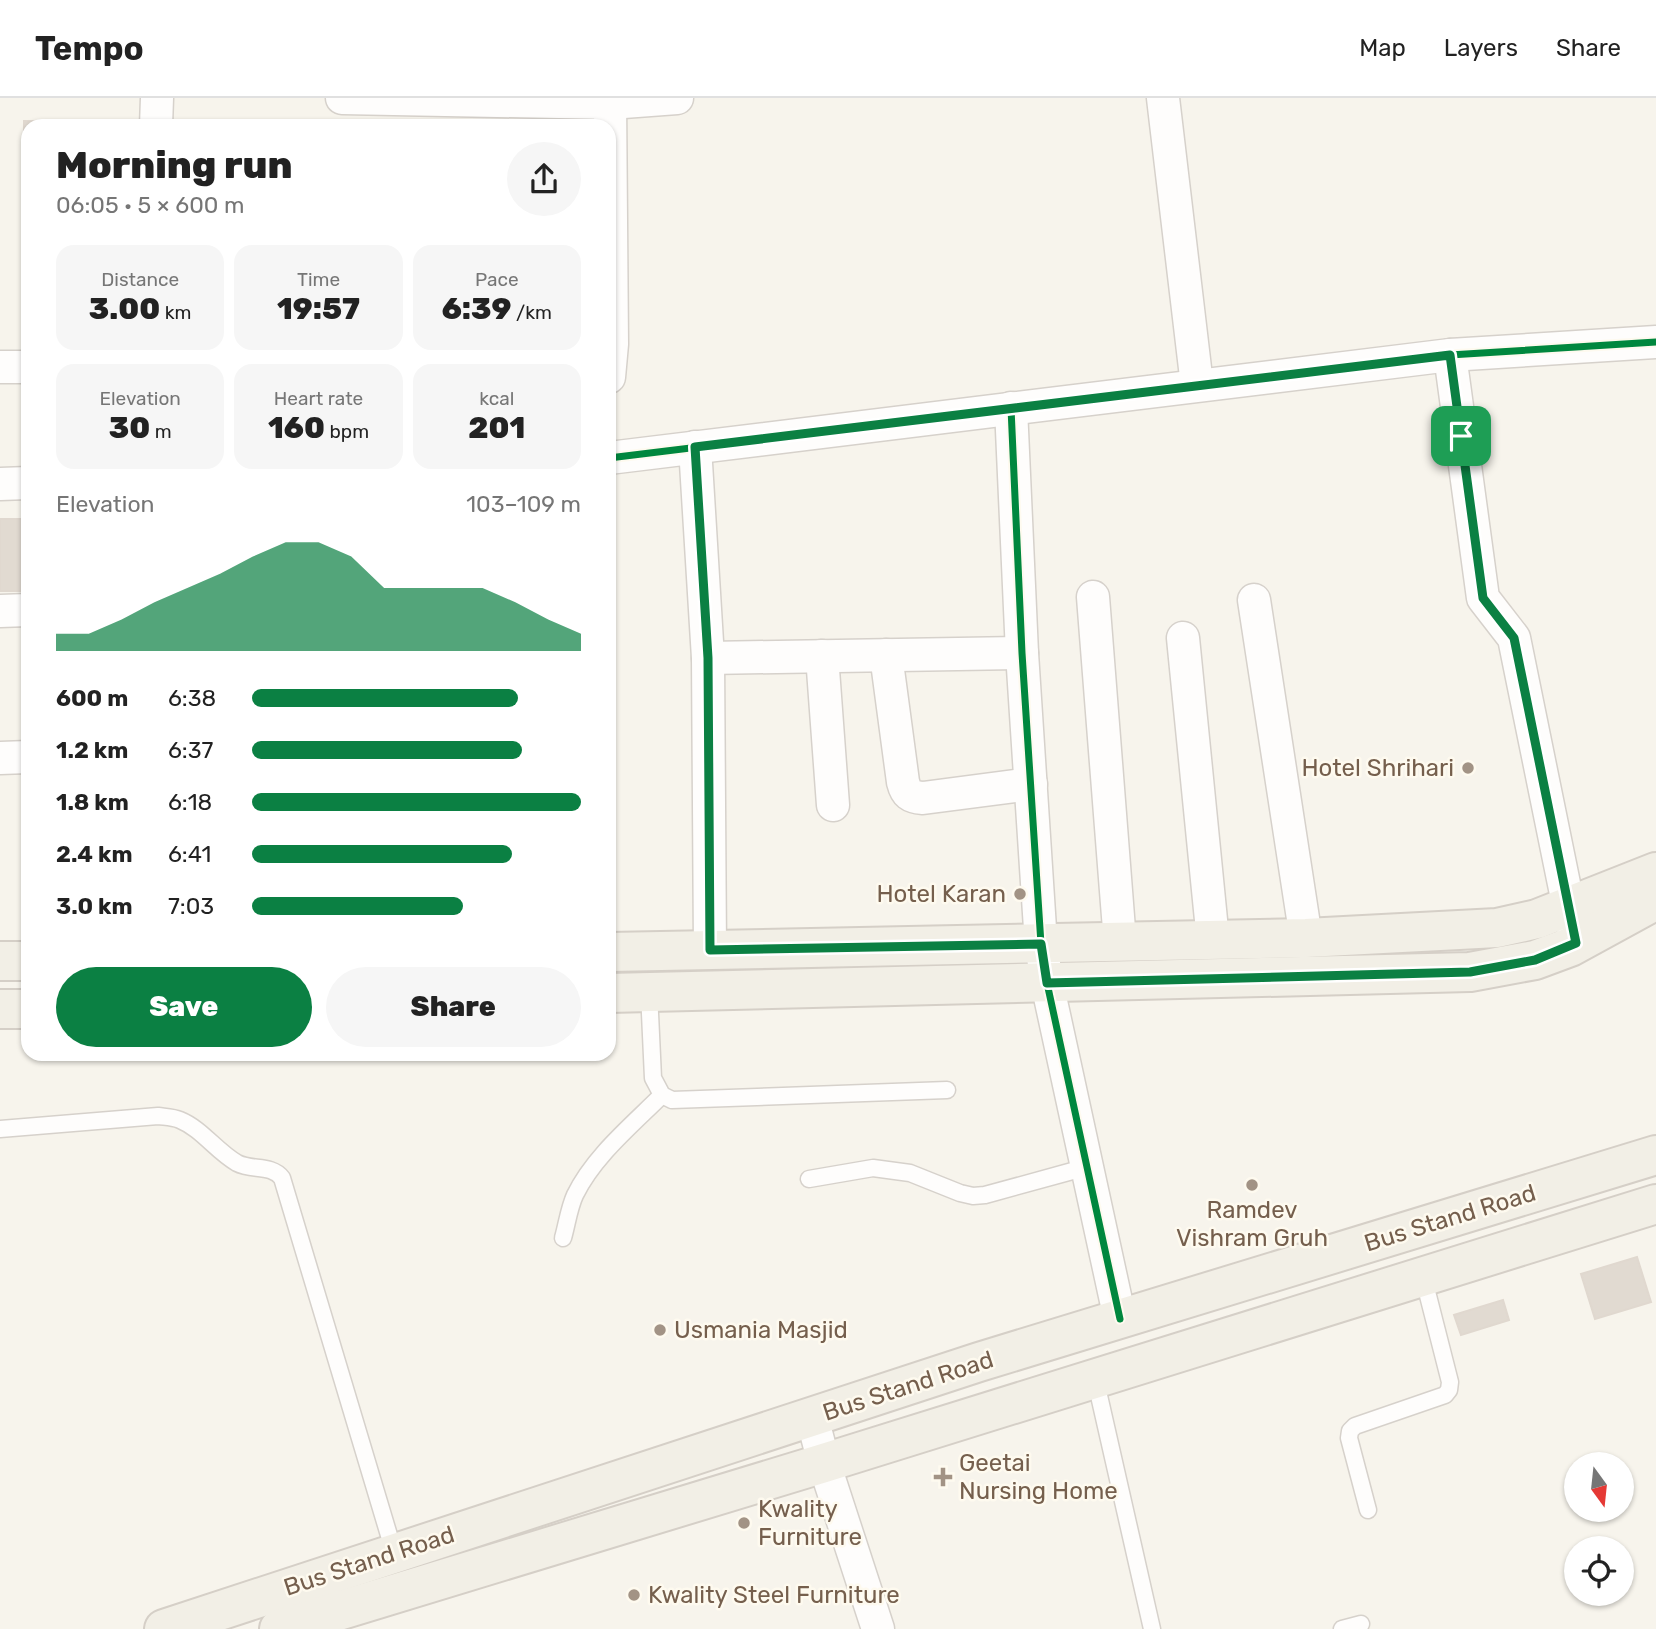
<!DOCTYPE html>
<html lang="en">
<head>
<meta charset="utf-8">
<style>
  :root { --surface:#fff; --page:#f6f6f6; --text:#222; --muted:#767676; --line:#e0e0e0; --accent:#0b8043 }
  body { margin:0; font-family:Rubik,sans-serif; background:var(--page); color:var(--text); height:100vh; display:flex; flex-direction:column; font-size:26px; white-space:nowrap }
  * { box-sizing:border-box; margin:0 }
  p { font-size:23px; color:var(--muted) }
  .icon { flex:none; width:38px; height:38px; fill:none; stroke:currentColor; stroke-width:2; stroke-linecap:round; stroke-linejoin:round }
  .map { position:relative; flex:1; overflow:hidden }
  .sheet { position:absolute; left:21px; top:21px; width:595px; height:942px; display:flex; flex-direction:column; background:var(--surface); border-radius:21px; box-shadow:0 2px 5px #0004 }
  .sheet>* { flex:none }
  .needle { width:46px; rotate:165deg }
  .tools { position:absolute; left:1564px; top:1354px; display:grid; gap:14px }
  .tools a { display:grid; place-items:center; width:70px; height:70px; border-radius:50%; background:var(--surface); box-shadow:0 2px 5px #0004; font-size:35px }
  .pin { position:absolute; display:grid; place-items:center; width:60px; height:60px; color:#fff; margin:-30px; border-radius:14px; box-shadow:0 4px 10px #0006 }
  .round { display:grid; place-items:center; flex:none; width:74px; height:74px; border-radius:37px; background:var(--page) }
  .overview { display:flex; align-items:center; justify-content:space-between; height:119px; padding:0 35px }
  h1 { font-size:38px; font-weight:800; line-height:52px }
  .stats { display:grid; grid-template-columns:repeat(3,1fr); gap:10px; height:119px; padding:7px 35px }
  .stats div { display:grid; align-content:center; border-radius:18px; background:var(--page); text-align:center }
  .stats b { font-size:30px; font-weight:800 }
  .stats small { font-size:19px; font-weight:400 }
  .stats p { font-size:19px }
  .chart { height:196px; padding:14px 35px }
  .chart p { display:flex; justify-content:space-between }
  .chart svg { width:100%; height:126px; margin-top:7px; fill:var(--accent); opacity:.7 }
  .action { display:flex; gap:14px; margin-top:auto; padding:14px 35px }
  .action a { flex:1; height:80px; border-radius:42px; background:var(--accent); color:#fff; font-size:28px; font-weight:800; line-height:80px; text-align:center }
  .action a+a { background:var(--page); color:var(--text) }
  ul { padding:0 35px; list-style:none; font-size:23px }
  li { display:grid; grid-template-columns:112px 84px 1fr; align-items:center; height:52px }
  li i { height:18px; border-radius:9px; background:var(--accent) }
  header { display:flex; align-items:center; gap:42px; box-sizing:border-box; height:98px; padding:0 35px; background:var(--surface); border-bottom:2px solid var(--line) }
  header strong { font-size:33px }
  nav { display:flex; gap:38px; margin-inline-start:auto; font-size:24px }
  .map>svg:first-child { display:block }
  .building { fill:#e1dad1; stroke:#e0d8cf; stroke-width:2 }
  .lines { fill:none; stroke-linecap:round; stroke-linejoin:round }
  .lane-casing { stroke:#d6d1cb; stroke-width:19 }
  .street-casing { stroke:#d6d1cb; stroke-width:35 }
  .primary-casing { stroke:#d5cfc7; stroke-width:42 }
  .lane { stroke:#fefdfc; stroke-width:16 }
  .street { stroke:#fefdfc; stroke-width:32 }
  .primary { stroke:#f2efe6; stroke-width:38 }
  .cycleway-casing { stroke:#fefaef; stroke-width:11 }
  .cycleway { stroke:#00873e; stroke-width:7 }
  .route-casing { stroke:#fff; stroke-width:14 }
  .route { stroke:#0b8043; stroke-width:9 }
  .poi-dot { fill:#a29385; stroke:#fefaef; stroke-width:2.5 }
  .labels { text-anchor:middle; stroke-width:5; stroke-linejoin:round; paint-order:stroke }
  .poi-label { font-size:24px; fill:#755f4d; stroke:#fefaef; text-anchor:start }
  .street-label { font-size:24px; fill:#755f4d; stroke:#fefaef }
</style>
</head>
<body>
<header>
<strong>Tempo</strong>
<nav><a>Map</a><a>Layers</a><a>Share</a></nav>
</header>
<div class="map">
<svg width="1656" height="1531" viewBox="0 0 1656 1531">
  <rect width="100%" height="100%" fill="#f7f4ec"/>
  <!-- building -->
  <g class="building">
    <polygon points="24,23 98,24 98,28 28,28 28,46 24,46"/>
    <rect x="0" y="421" width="28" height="72"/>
    <polygon points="1637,1159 1651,1204 1595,1221 1581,1176"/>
    <polygon points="1503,1202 1509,1222 1461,1237 1454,1217"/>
  </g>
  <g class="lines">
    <!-- lane casing -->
    <g class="lane-casing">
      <g id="lane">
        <polyline points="649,894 653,980 662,997 672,1002 947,992"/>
        <path d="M0 1031 158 1018C165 1019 173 1019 180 1022 202 1031 216 1053 237 1065 252 1073 271 1066 282 1080L394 1454"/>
        <polyline points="809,1081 873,1070 910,1075 960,1095 973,1098 985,1097 1087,1069"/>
        <path d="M563 1140C567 1126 569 1110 575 1097 594 1058 632 1027 662 997"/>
        <polyline points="1095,1280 1152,1531"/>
        <polyline points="1368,1412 1349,1340 1350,1333 1355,1328 1445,1297 1449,1292 1450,1284 1423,1178"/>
        <polyline points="1342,1531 1361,1526"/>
      </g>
    </g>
    <!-- street casing -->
    <g class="street-casing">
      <g id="street">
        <polyline points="342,0 610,5 677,0"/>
        <polyline points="1163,0 1197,287"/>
        <polyline points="156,28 157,0"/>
        <polyline points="1450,257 1483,500 1514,540 1573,830"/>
        <polyline points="0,269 28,269"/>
        <polyline points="609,279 612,246 610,0"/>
        <polyline points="1011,310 1022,555 1041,846 1047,885 1120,1221"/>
        <polyline points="695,349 708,560 710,852"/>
        <polyline points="609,360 1450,257 1656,244"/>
        <polyline points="0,386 28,385"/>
        <polyline points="1093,499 1120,844"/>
        <polyline points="1254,502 1306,840"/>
        <polyline points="0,513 28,512"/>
        <polyline points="1183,540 1213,842"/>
        <path d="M886 557 903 684C906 696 910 699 923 700L1031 686"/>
        <polyline points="822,558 833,707"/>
        <polyline points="708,560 1022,555"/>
        <polyline points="0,660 28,659"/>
        <polyline points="812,1319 824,1365 878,1531"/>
      </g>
    </g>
    <!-- primary casing -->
    <g class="primary-casing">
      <g id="primary">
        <polyline points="609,854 1306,840 1497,830 1537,821 1656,774"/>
        <polyline points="0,863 28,863"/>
        <polyline points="609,895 1470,874 1535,862 1570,849 1656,802"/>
        <polyline points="0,911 28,911"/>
        <polyline points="164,1531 979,1264 1656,1057"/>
        <polyline points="279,1531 824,1365 1656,1106"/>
      </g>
    </g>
    <!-- lane -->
    <use href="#lane" class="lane"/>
    <!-- street -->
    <use href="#street" class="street"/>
    <!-- primary -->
    <use href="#primary" class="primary"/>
    <!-- cycleway casing -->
    <g class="cycleway-casing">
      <g id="cycleway">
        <polyline points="1450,257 1483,500 1514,540 1576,845"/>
        <polyline points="1011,310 1022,555 1041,846 1047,885 1120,1221"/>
        <polyline points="609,360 1450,257 1656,244"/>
      </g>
    </g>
    <!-- cycleway -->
    <use href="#cycleway" class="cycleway"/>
  </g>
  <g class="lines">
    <!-- route casing -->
    <g class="route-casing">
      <polygon id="route" points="1450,257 1483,500 1514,540 1576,845 1535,862 1470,874 1047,885 1041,846 710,852 708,560 695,349"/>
    </g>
    <!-- route -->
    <use href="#route" class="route"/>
  </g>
  <!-- markers -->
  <g class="poi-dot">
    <circle cx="1468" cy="670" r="7"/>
    <circle cx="1020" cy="796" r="7"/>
    <circle cx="1252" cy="1087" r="7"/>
    <circle cx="660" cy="1232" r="7"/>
    <path d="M939.5 1368.5h7v7h7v7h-7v7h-7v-7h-7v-7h7z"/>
    <circle cx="744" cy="1425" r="7"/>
    <circle cx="634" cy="1497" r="7"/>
  </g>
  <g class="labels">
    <!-- poi labels -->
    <g class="poi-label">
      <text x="1454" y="678" text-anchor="end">Hotel Shrihari</text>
      <text x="1006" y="804" text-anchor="end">Hotel Karan</text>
      <text x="1252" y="1120" text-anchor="middle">Ramdev<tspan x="1252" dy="28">Vishram Gruh</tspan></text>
      <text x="674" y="1240">Usmania Masjid</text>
      <text x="959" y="1373">Geetai<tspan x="959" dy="28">Nursing Home</tspan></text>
      <text x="758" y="1419">Kwality<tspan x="758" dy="28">Furniture</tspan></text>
      <text x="648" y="1505">Kwality Steel Furniture</text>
    </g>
    <!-- street labels -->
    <g class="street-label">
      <text transform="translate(1450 1120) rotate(-17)" y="8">Bus Stand Road</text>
      <text transform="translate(908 1288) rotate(-18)" y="8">Bus Stand Road</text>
      <text transform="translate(369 1463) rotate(-18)" y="8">Bus Stand Road</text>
    </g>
  </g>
</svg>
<div class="tools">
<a><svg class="needle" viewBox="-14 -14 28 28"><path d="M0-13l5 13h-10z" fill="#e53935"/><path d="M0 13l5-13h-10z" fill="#767676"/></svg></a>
<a><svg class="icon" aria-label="locate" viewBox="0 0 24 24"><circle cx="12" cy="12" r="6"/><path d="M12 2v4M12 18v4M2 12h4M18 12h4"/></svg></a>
</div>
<div class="pin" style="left:1461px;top:338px;background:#1e9e55"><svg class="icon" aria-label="arrive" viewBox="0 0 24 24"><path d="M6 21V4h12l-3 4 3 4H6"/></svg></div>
<section class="sheet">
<div class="overview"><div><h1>Morning run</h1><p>06:05 · 5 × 600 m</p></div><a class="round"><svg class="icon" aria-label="share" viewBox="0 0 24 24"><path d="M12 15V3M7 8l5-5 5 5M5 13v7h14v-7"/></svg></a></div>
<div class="stats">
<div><p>Distance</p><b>3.00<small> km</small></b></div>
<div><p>Time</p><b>19:57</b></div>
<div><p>Pace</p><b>6:39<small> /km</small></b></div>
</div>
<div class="stats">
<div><p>Elevation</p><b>30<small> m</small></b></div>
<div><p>Heart rate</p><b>160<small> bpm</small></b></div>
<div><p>kcal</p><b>201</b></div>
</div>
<div class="chart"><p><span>Elevation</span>103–109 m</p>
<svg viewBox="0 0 160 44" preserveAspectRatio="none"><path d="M0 44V38L10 38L20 33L30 27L40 22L50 17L60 11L70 6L80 6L90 11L100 22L110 22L120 22L130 22L140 27L150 33L160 38V44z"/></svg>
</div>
<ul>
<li><b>600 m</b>6:38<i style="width:81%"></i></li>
<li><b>1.2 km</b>6:37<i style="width:82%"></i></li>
<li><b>1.8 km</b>6:18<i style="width:100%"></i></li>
<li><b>2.4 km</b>6:41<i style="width:79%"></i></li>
<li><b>3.0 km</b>7:03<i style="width:64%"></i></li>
</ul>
<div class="action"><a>Save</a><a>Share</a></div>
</section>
</div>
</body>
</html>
